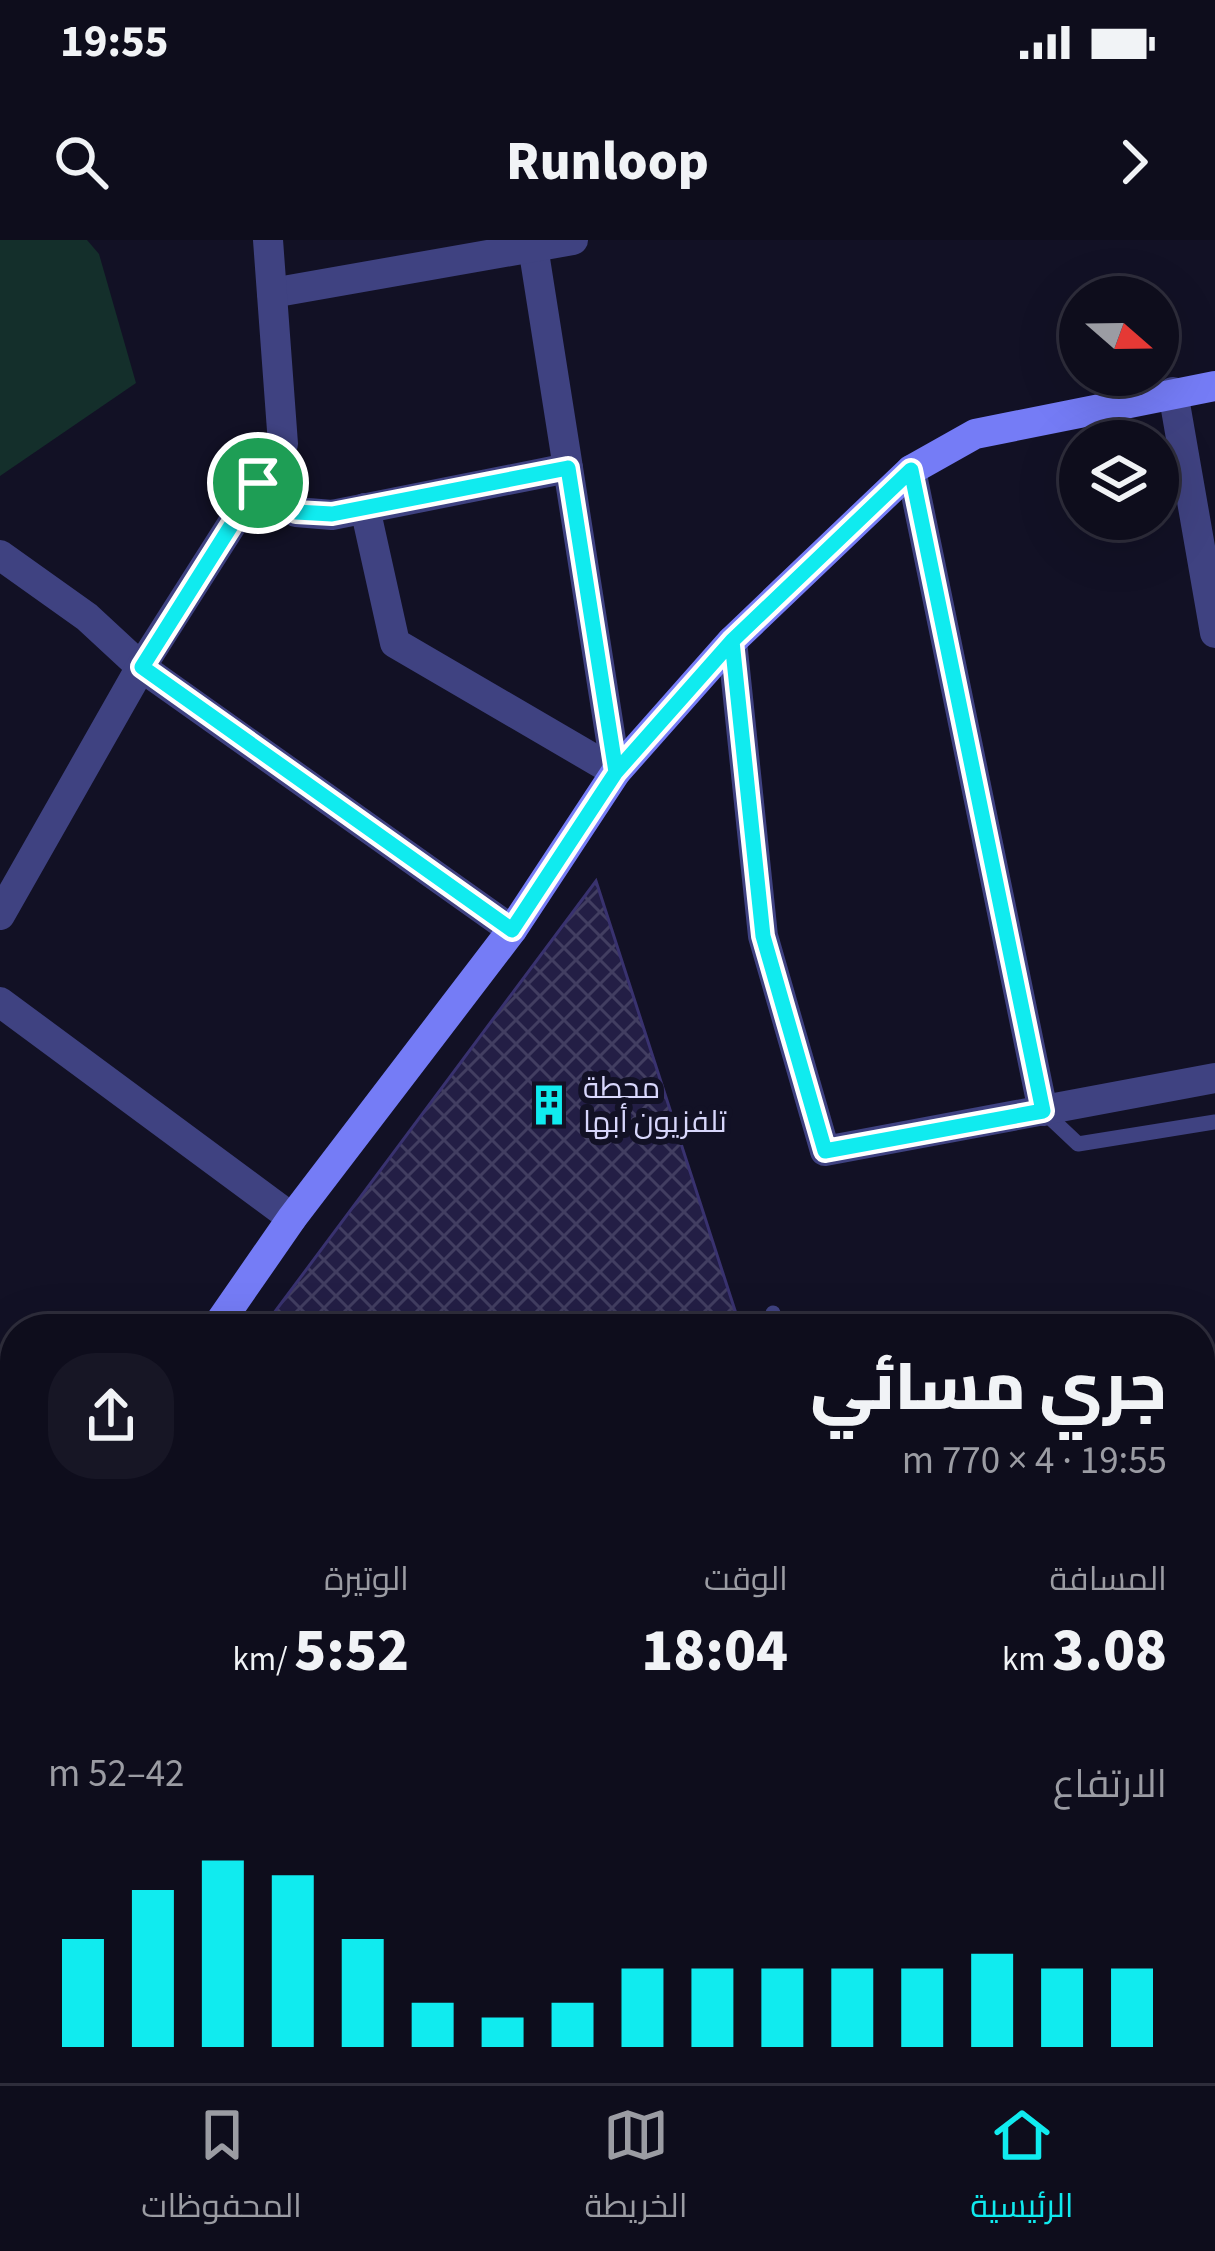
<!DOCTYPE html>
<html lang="ar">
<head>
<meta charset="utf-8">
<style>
  :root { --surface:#0e0d1c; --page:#171625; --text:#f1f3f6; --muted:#9b9ca3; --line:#2e2d3b; --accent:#10ebef }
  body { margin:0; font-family:"Source Sans 3",Cairo,sans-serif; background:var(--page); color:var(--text); direction:rtl; height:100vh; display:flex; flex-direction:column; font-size:45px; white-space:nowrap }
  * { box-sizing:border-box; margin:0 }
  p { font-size:39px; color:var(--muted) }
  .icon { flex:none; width:66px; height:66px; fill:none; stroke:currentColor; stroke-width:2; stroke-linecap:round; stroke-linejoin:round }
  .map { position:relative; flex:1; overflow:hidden; direction:ltr }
  .panel { position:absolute; left:0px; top:1074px; width:1215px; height:771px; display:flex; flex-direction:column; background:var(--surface); border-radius:48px 48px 0 0; box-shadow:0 12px 48px #0002,0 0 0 3px var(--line); direction:rtl }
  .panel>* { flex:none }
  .needle { width:78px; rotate:110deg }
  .tools { position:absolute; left:1059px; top:36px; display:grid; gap:24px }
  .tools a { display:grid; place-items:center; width:120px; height:120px; border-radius:50%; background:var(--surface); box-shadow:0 12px 48px #0002,0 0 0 3px var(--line); font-size:60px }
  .pin { position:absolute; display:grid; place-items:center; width:102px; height:102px; color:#fff; margin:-51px; border:6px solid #fff; border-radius:50%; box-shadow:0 3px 12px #0007 }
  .round { display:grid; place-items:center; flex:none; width:126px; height:126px; border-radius:48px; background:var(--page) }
  .head { display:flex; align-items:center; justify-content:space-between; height:204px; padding:0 48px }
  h1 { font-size:66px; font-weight:800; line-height:90px }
  .metrics { display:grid; grid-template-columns:repeat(3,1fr); gap:18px; height:204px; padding:12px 48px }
  .metrics div { display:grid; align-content:center }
  .metrics b { font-size:60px; font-weight:800 }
  .metrics small { font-size:33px; font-weight:400 }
  .metrics p { font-size:33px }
  .chart { height:336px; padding:24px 48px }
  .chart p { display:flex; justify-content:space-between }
  .chart svg { width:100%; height:216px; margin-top:12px; stroke:var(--accent); stroke-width:6 }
  .status { display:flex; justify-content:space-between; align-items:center; height:84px; padding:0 60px; background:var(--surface); direction:ltr }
  .status svg { height:33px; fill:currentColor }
  header { display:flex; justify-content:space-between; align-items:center; height:156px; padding:0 48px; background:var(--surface); font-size:54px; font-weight:800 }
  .tab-bar { display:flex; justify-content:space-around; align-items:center; height:168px; border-top:3px solid var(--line); background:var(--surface); font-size:33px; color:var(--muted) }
  .tab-bar a { display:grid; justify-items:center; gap:6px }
  .tab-bar .on { color:var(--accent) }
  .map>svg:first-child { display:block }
  .grass { fill:#142f2b }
  .building { fill:url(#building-cross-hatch); stroke:#39326f; stroke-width:3 }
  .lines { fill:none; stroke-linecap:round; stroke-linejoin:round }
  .lane { stroke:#3f4281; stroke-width:15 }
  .street { stroke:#3f4281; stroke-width:30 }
  .secondary { stroke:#757cf6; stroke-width:30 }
  .primary { stroke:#b466f5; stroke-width:30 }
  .highway { stroke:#f45ab1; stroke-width:36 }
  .route-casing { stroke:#fff; stroke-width:24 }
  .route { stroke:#10ebef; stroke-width:15 }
  .labels { text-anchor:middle; stroke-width:12; stroke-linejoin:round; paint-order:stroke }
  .poi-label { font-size:30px; fill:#d8d7fc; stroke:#121125; text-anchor:start }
</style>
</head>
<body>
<div class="status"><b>19:55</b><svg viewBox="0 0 49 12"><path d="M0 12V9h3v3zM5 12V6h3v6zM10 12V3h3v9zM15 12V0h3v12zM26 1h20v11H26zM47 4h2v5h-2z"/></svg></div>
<header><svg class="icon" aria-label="forward" viewBox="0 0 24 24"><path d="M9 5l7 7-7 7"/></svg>Runloop<svg class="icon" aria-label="search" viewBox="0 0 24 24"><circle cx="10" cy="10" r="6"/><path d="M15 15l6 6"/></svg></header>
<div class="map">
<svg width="1215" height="1843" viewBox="0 0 1215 1843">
  <defs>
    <pattern id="building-cross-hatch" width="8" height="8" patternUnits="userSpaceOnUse" patternTransform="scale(3)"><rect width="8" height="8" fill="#231e45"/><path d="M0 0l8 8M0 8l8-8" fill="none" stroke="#423e61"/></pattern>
  </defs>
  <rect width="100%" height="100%" fill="#121125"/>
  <!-- grass -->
  <polygon class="grass" points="0,0 87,0 99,14 136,143 0,236"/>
  <!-- building -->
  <g class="building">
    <polygon points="596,641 741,1089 262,1089"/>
    <polygon points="15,1505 15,1574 0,1551 0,1530"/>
  </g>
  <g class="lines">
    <!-- lane -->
    <g class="lane">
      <polyline points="1043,871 1078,904 1215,882"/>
      <polyline points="773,1073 778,1089"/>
      <polyline points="1200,1315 1215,1312"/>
      <polyline points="1200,1376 1215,1376"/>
    </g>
    <!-- street -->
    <g class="street">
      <polyline points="532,0 616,532"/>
      <polyline points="272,53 573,0"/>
      <polyline points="1173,152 1215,393"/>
      <polyline points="911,230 1043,871"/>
      <polyline points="258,243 296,272 332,275 568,228"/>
      <polyline points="365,268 395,403 616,532"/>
      <polyline points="0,315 87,377 141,427 512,690"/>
      <polyline points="732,401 763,696 825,911 1215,838"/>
      <polyline points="0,675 141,427 283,204 268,0"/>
      <polyline points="0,762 292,978"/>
      <polyline points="0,1135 15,1145"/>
      <polyline points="0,1333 15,1345"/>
      <polyline points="195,1843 218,1830"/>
    </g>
    <!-- secondary -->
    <g class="secondary">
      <polyline points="215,1089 292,978 512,690 616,532 732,401 911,230 975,194 1215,146"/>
      <polyline points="0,1414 15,1389"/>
      <polyline points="1200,1414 1215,1413"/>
      <polyline points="1200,1611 1215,1609"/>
      <polyline points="1200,1637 1215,1638"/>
      <polyline points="0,1639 15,1645"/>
      <polyline points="114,1843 136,1830"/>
    </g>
    <!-- primary -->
    <g class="primary">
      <polyline points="1200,1489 1215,1489"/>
      <polyline points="1200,1549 1215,1548"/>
    </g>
    <!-- highway -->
    <g class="highway">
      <polyline points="0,1733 15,1728"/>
      <polyline points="0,1807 15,1802"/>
      <polyline points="53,1843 68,1830"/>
    </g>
  </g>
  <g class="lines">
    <!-- route casing -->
    <g class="route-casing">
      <polyline id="route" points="258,243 142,427 512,690 616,532 732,401 763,696 825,911 1043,871 911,230 732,401 616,532 568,228 332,274 296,272 258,243"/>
    </g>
    <!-- route -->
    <use href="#route" class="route"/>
  </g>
  <!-- icons -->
  <defs>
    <g id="building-bare" transform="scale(3.24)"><path d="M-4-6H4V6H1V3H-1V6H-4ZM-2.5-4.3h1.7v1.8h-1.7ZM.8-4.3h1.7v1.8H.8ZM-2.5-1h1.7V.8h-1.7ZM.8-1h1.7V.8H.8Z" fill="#10ebef" stroke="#121125" stroke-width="2.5" paint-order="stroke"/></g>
  </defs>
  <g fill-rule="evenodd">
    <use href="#building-bare" x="549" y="865"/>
  </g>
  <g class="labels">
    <!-- poi labels -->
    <g class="poi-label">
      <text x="583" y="858">محطة<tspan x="583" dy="34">تلفزيون أبها</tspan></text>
    </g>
  </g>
</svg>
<div class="tools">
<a><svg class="needle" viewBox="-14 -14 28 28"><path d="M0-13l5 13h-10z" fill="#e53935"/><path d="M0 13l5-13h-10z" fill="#9b9ca3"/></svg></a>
<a><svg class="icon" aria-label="layers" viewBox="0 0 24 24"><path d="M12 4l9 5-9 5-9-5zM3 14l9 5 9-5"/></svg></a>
</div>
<div class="pin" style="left:258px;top:243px;background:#1e9e55"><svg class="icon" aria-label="arrive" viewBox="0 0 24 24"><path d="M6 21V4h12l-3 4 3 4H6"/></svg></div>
<section class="panel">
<div class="head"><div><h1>جري مسائي</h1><p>19:55 · 4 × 770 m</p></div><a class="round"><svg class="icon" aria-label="share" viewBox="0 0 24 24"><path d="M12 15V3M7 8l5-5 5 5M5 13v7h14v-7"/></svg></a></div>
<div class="metrics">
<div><p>المسافة</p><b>3.08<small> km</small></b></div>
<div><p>الوقت</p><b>18:04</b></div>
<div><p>الوتيرة</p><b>5:52<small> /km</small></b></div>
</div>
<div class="chart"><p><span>الارتفاع</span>42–52 m</p>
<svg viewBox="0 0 160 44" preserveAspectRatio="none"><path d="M5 44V22M15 44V12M25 44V6M35 44V9M45 44V22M55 44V35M65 44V38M75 44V35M85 44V28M95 44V28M105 44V28M115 44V28M125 44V28M135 44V25M145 44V28M155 44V28"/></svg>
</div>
</section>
</div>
<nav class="tab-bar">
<a class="on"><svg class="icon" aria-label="home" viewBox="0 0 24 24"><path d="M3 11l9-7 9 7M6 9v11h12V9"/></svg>الرئيسية</a>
<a><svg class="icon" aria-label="map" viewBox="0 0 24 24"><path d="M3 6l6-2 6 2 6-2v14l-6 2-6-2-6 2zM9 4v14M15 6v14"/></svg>الخريطة</a>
<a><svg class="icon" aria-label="saved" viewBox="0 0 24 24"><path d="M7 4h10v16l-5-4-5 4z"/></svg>المحفوظات</a>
</nav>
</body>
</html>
